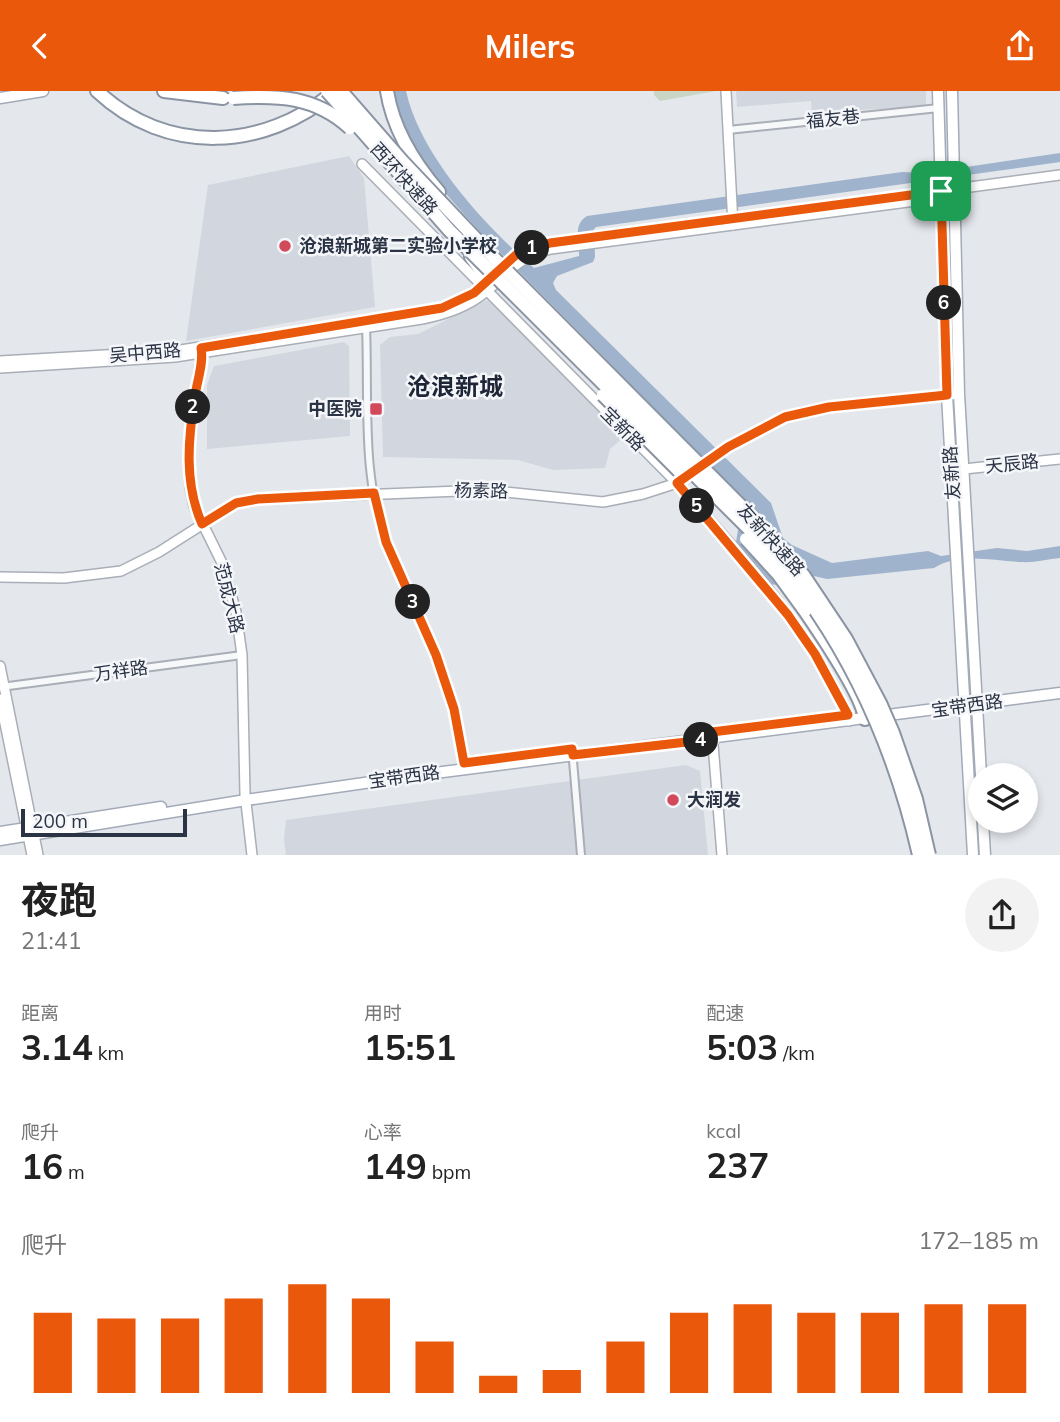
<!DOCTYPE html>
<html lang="zh">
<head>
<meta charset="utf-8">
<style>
  :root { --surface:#fff; --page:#f2f2f2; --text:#222; --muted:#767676; --accent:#ea580c }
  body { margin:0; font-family:Mulish,"Noto Sans SC",sans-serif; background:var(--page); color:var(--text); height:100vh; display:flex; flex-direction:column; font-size:26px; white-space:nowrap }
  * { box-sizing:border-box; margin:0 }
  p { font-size:23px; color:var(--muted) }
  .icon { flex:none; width:38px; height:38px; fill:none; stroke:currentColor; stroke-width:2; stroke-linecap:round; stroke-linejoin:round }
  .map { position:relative; height:764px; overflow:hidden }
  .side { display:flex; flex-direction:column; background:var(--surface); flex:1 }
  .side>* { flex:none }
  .fabs { position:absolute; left:968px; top:672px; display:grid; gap:14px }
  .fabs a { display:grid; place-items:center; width:70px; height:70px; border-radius:50%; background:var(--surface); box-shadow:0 4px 10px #0003; font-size:35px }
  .scale { position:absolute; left:21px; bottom:18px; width:166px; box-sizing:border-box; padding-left:7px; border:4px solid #2b3445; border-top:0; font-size:19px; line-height:24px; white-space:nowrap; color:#2b3445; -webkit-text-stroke:5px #f4f6f9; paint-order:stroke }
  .pin { position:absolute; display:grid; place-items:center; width:60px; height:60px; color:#fff; margin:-30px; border-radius:14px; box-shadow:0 4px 10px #0006 }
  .km { position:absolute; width:35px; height:35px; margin:-18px; border-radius:50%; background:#222; color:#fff; font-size:19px; line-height:35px; text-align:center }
  .round { display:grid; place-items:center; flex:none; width:74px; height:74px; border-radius:37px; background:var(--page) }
  .summary { display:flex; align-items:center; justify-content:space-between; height:119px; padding:0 21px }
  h1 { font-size:38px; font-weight:700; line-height:52px }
  .metrics { display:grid; grid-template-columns:repeat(3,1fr); gap:10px; height:119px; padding:7px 21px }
  .metrics div { display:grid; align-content:center }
  .metrics b { font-size:35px; font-weight:700 }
  .metrics small { font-size:19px; font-weight:400 }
  .metrics p { font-size:19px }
  .chart { height:196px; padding:14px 21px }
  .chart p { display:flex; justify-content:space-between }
  .chart svg { width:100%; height:126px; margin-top:7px; stroke:var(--accent); stroke-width:6 }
  header { display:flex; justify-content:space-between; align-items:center; height:91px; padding:0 21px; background:var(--accent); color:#fff; font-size:32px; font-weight:700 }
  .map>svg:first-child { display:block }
  .built { fill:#d2d6de }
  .green { fill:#c9d6c5 }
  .water { fill:#9fb4cc }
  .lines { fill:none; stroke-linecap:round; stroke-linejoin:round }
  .street-casing { stroke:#a9aeb7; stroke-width:10 }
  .secondary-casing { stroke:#a9aeb7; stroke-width:12 }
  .primary-casing { stroke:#a3abb8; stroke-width:13 }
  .highway-casing { stroke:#8b94a3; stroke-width:16 }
  .street { stroke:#f7f8fa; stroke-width:6 }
  .secondary { stroke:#fff; stroke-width:9 }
  .primary { stroke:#fff; stroke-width:10 }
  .highway { stroke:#fff; stroke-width:12 }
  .highway-bridge-casing { stroke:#8b94a3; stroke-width:16; stroke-linecap:butt }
  .highway-bridge { stroke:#fff; stroke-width:12 }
  .route-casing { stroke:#fff; stroke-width:14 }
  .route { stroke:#ea580c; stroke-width:9 }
  .poi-dot { fill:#d1495b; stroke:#f4f6f9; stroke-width:2.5 }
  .labels { text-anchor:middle; stroke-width:5; stroke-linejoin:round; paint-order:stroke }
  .street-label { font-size:18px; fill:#2b3445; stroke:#f4f6f9 }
  .poi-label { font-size:18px; font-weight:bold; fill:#2b3445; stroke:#f4f6f9; text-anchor:start }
  .district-label { font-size:24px; font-weight:bold; fill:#1d2536; stroke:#f4f6f9 }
</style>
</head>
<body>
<header><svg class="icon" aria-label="back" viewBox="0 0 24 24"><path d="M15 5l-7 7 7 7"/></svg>Milers<svg class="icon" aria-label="share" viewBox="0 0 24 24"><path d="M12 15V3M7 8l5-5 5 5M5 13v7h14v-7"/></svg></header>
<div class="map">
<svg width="1060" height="764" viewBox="0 0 1060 764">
  <rect width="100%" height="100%" fill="#e4e7ec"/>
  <!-- built -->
  <g class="built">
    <polygon points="736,0 926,0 926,15 812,22 811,10 737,16"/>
    <polygon points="349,65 364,87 375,216 186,250 208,94"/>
    <polygon points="487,209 581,298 624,346 610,358 605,377 553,379 518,369 383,366 380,254 390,246 418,243"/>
    <polygon points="344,251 349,255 350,345 207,358 207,294 214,275"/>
    <polygon points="686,674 700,680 708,764 286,764 284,748 286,729"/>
  </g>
  <!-- green -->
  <polygon class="green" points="654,0 716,0 660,10 654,4"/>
  <!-- water -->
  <path class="water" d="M391 0H406C420 64 485 135 534 177L579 165C580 150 572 134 587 125L902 81 926 82 1060 62V71L596 136 594 138 595 166 593 171 557 185 553 192 556 199 771 412 783 447 792 454 832 472 928 460 941 465 997 457 1027 460 1060 455V467C1047 468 1034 472 1021 471 992 470 960 461 934 477L827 488 809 484 782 495 770 493 736 451 738 439 755 423 754 418 482 143C455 113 426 83 407 47 400 33 396 15 391 0Z"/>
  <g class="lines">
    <!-- street casing -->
    <g class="street-casing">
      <g id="street">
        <polyline points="728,39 939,17"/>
        <path d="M366 235C369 308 361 382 386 452 400 491 422 526 436 564 450 601 460 639 465 678"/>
        <polyline points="1,596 242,564"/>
        <polyline points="572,658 581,764"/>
      </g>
    </g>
    <!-- secondary casing -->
    <g class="secondary-casing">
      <g id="secondary">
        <polyline points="726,0 733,134"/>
        <path d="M362 73 677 392C725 447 776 501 815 563 827 582 837 603 848 624L849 630"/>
        <polyline points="202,258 189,355 190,396 194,415 222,472 236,521 242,564 245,703 252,764"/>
        <path d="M0 270 174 260 420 222C439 218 457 213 472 202 505 181 506 162 550 152L1060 84"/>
        <path d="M0 277 175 266 422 228C443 224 465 217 483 203 510 182 515 167 551 158L961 104"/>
        <polyline points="964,378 1060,368"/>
        <polyline points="0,486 64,487 121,480 159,461 236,412 258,408 485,399 603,411 643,403 677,392 728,356 785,326 829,316 959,303"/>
        <polyline points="0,575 38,764"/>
        <polyline points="0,608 32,764"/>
        <polyline points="712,641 722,764"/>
      </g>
    </g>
    <!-- primary casing -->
    <g class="primary-casing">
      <g id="primary">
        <polyline points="938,0 947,304 973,764"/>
        <polyline points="952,0 959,303 981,684"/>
        <polyline points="0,7 43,0"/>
        <polyline points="983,730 985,764"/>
        <polyline points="0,741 161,716"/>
        <polyline points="0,749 246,709 427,683 1060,602"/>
      </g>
    </g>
    <!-- highway casing -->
    <g class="highway-casing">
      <g id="highway">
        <path d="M97 0C166 65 265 60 335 0"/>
        <polyline points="164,0 223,7"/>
        <path d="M387 0C393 38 414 72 439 101"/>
        <polyline points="471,166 485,185"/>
        <path d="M805 520C820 542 863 605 865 628"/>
      </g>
    </g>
    <!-- street -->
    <use href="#street" class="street"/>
    <!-- secondary -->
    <use href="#secondary" class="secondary"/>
    <!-- primary -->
    <use href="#primary" class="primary"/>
    <!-- highway -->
    <use href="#highway" class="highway"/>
    <!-- highway-bridge casing -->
    <g class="highway-bridge-casing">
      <g id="highway-bridge">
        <path d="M327 0 449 139 754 443C839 532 892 645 919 764"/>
        <polyline points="341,0 403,71 494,167 762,436 804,485 846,548 880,612 893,642 916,708 929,764"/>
        <path d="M233 7C278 4 315 5 350 37"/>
        <polyline points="603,304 679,380"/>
        <polyline points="746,448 778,483 805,520"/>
      </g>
    </g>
    <!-- highway-bridge -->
    <use href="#highway-bridge" class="highway-bridge"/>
  </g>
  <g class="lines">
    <!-- route casing -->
    <g class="route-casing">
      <path id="route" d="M941 100 947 304 829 316 785 326 728 356 677 392 788 524 815 563 848 624 712 641 713 648 573 664 572 658 464 672 454 618 436 564 386 451 374 402 258 408 236 412 202 433C184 392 188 348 195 305 197 290 204 272 201 257L442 217 474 202 517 163 550 152Z"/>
    </g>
    <!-- route -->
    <use href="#route" class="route"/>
  </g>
  <!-- markers -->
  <g class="poi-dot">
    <circle cx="285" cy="155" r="7"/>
    <rect x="369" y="311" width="14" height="14" rx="3.5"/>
    <circle cx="673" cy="709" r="7"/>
  </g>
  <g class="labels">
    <!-- street labels -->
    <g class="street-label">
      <text transform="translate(833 28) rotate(-6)" y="6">福友巷</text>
      <text transform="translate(404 88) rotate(48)" y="6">西环快速路</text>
      <text transform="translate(145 262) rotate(-5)" y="6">吴中西路</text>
      <text transform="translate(623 338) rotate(45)" y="6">宝新路</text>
      <text transform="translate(1012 373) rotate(-6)" y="6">天辰路</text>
      <text transform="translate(952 382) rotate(-94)" y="6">友新路</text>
      <text transform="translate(481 400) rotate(1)" y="6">杨素路</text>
      <text transform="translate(771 449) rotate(48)" y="6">友新快速路</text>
      <text transform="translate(229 507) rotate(76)" y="6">范成大路</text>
      <text transform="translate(121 580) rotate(-8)" y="6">万祥路</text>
      <text transform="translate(967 615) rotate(-8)" y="6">宝带西路</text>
      <text transform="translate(404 686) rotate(-8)" y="6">宝带西路</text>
    </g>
    <!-- poi labels -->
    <g class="poi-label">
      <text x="299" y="161">沧浪新城第二实验小学校</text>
      <text x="362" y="324" text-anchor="end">中医院</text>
      <text x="687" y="715">大润发</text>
    </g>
    <!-- district labels -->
    <g class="district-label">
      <text x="455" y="304">沧浪新城</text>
    </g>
  </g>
</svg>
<div class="fabs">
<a><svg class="icon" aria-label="layers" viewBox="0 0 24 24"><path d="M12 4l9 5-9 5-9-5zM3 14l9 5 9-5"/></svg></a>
</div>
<div class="scale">200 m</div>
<div class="pin" style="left:941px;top:100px;background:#1e9e55"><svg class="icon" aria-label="arrive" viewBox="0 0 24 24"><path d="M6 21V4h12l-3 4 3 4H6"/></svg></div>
<b class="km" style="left:532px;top:157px">1</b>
<b class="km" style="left:193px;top:316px">2</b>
<b class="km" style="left:413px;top:511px">3</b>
<b class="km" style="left:701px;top:649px">4</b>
<b class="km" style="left:697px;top:415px">5</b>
<b class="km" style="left:944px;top:212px">6</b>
</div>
<section class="side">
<div class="summary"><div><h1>夜跑</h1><p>21:41</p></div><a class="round"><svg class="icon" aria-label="share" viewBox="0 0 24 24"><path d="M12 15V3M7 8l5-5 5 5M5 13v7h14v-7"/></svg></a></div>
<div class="metrics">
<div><p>距离</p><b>3.14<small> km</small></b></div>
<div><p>用时</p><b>15:51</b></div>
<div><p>配速</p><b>5:03<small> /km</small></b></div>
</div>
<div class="metrics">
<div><p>爬升</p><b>16<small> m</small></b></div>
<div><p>心率</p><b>149<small> bpm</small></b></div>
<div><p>kcal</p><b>237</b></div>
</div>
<div class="chart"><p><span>爬升</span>172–185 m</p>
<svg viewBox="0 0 160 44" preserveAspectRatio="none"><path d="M5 44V16M15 44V18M25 44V18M35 44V11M45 44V6M55 44V11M65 44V26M75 44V38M85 44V36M95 44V26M105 44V16M115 44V13M125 44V16M135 44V16M145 44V13M155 44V13"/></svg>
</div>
</section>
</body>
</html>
